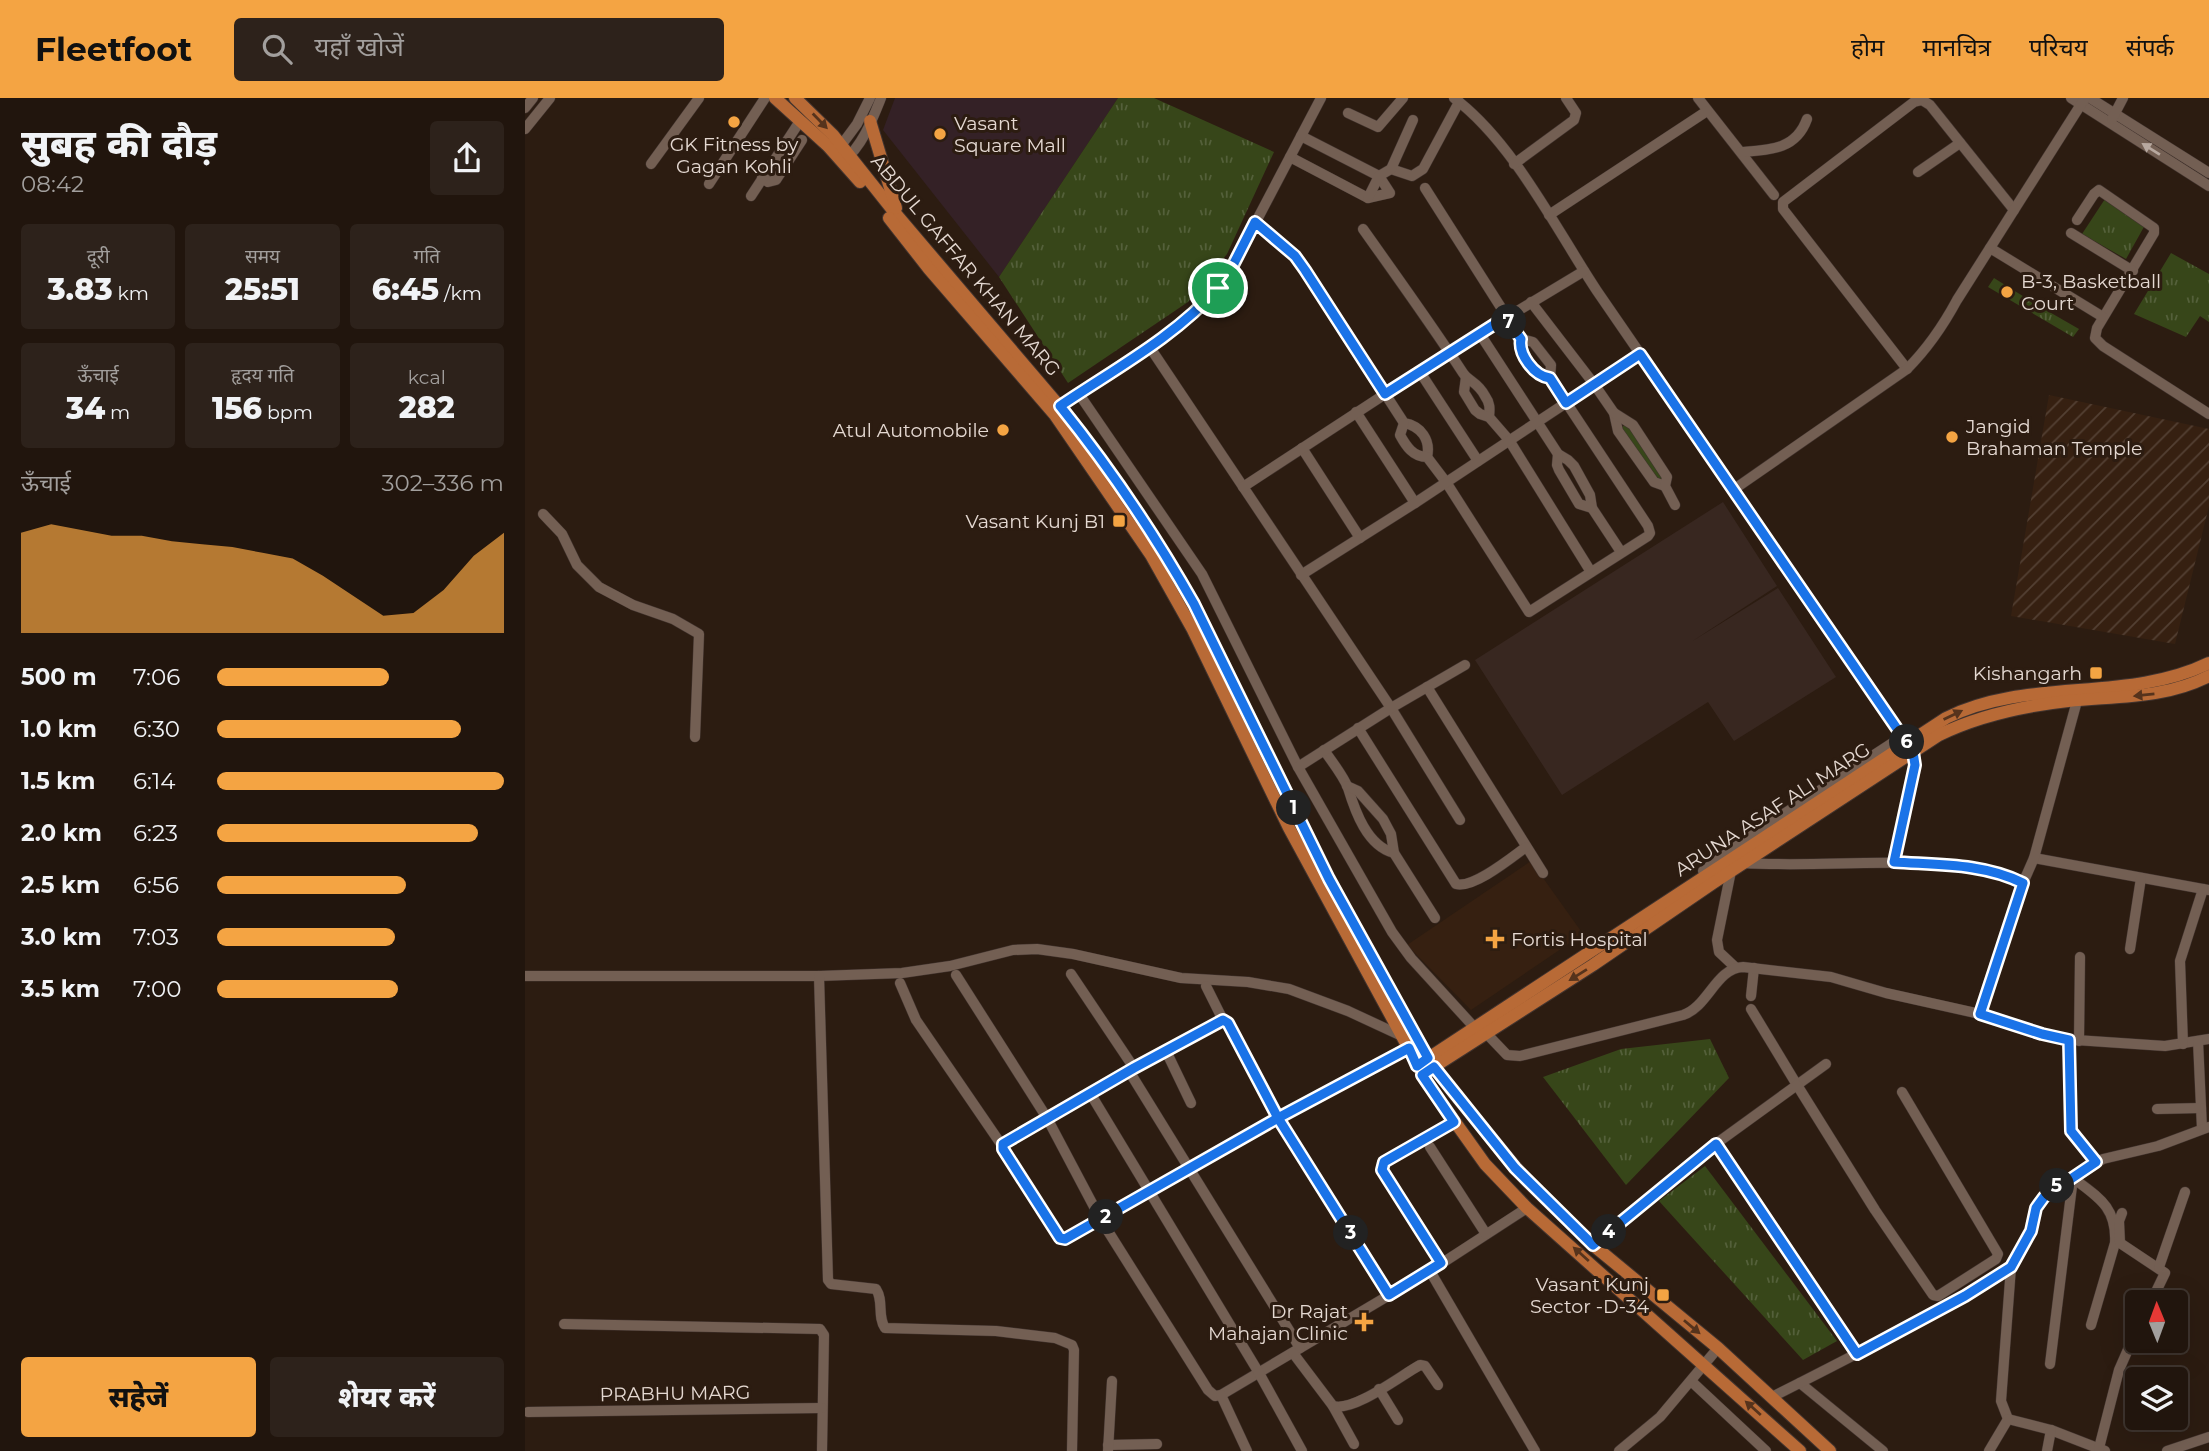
<!DOCTYPE html>
<html lang="hi">
<head>
<meta charset="utf-8">
<style>
  :root { --surface:#21150d; --page:#2d221b; --text:#f1f3f6; --muted:#a29f9d; --line:#3e342e; --accent:#f4a443 }
  body { margin:0; font-family:Montserrat,"Noto Sans Devanagari",sans-serif; background:var(--page); color:var(--text); height:100vh; display:flex; flex-direction:column; font-size:26px; white-space:nowrap }
  * { box-sizing:border-box; margin:0 }
  p { font-size:23px; color:var(--muted) }
  .icon { flex:none; width:38px; height:38px; fill:none; stroke:currentColor; stroke-width:2; stroke-linecap:round; stroke-linejoin:round }
  .map { position:relative; flex:1; overflow:hidden }
  .drawer { display:flex; flex-direction:column; background:var(--surface); width:525px }
  .drawer>* { flex:none }
  .needle { width:46px; rotate:359deg }
  .tools { position:absolute; left:1600px; top:1192px; display:grid; gap:14px }
  .tools a { display:grid; place-items:center; width:63px; height:63px; border-radius:7px; background:var(--surface); box-shadow:0 7px 28px #0002,0 0 0 2px var(--line); font-size:35px }
  .pin { position:absolute; display:grid; place-items:center; width:60px; height:60px; color:#fff; margin:-30px; border:4px solid #fff; border-radius:50%; box-shadow:0 2px 7px #0007 }
  .km { position:absolute; width:35px; height:35px; margin:-18px; border-radius:50%; background:#222; color:#fff; font-size:19px; line-height:35px; text-align:center }
  .round { display:grid; place-items:center; flex:none; width:74px; height:74px; border-radius:7px; background:var(--page) }
  .headline { display:flex; align-items:center; justify-content:space-between; height:119px; padding:0 21px }
  h1 { font-size:38px; font-weight:800; line-height:52px }
  .metrics { display:grid; grid-template-columns:repeat(3,1fr); gap:10px; height:119px; padding:7px 21px }
  .metrics div { display:grid; align-content:center; border-radius:7px; background:var(--page); text-align:center }
  .metrics b { font-size:30px; font-weight:800 }
  .metrics small { font-size:19px; font-weight:400 }
  .metrics p { font-size:19px }
  .chart { height:196px; padding:14px 21px }
  .chart p { display:flex; justify-content:space-between }
  .chart svg { width:100%; height:126px; margin-top:7px; fill:var(--accent); opacity:.7 }
  .cta { display:flex; gap:14px; margin-top:auto; padding:14px 21px }
  .cta a { flex:1; height:80px; border-radius:7px; background:var(--accent); color:#111; font-size:28px; font-weight:800; line-height:80px; text-align:center }
  .cta a+a { background:var(--page); color:var(--text) }
  ul { padding:0 21px; list-style:none; font-size:23px }
  li { display:grid; grid-template-columns:112px 84px 1fr; align-items:center; height:52px }
  li i { height:18px; border-radius:9px; background:var(--accent) }
  header { display:flex; align-items:center; gap:42px; box-sizing:border-box; height:98px; padding:0 35px; background:var(--accent); color:#111 }
  header strong { font-size:33px }
  nav { display:flex; gap:38px; margin-inline-start:auto; font-size:24px }
  .search { width:490px; height:63px; background:var(--page); display:flex; align-items:center; gap:18px; box-sizing:border-box; padding:0 24px; border-radius:7px; color:var(--muted); font-size:26px }
  main { display:flex; flex:1; min-height:0 }
  .map>svg:first-child { display:block }
  .commercial { fill:#342126 }
  .industrial { fill:url(#industrial-furrows) }
  .education { fill:#382720 }
  .built { fill:#362011 }
  .grass { fill:url(#grass-tufts) }
  .pitch { fill:#374619 }
  .lines { fill:none; stroke-linecap:round; stroke-linejoin:round }
  .minor-casing { stroke:#42342f; stroke-width:11 }
  .major-casing { stroke:#42342f; stroke-width:14 }
  .minor { stroke:#735f53; stroke-width:10 }
  .major { stroke:#b86a36; stroke-width:12 }
  .oneway { fill:#56331c }
  .oneway2 { fill:#b7a89f }
  .route-casing { stroke:#fff; stroke-width:14 }
  .route { stroke:#1a73e8; stroke-width:9 }
  .poi-dot { fill:#f4a443; stroke:#2c1c11; stroke-width:2.5 }
  .labels { text-anchor:middle; stroke-width:6; stroke-linejoin:round; paint-order:stroke }
  .poi-label { font-size:19px; fill:#e5d9d2; stroke:#2c1c11; text-anchor:end }
  .street-label { font-size:19px; fill:#e5d9d2; stroke:#2c1c11 }
</style>
</head>
<body>
<header>
<strong>Fleetfoot</strong>
<div class="search"><svg class="icon" aria-label="search" viewBox="0 0 24 24"><circle cx="10" cy="10" r="6"/><path d="M15 15l6 6"/></svg>यहाँ खोजें</div>
<nav><a>होम</a><a>मानचित्र</a><a>परिचय</a><a>संपर्क</a></nav>
</header>
<main>
<section class="drawer">
<div class="headline"><div><h1>सुबह की दौड़</h1><p>08:42</p></div><a class="round"><svg class="icon" aria-label="share" viewBox="0 0 24 24"><path d="M12 15V3M7 8l5-5 5 5M5 13v7h14v-7"/></svg></a></div>
<div class="metrics">
<div><p>दूरी</p><b>3.83<small> km</small></b></div>
<div><p>समय</p><b>25:51</b></div>
<div><p>गति</p><b>6:45<small> /km</small></b></div>
</div>
<div class="metrics">
<div><p>ऊँचाई</p><b>34<small> m</small></b></div>
<div><p>हृदय गति</p><b>156<small> bpm</small></b></div>
<div><p>kcal</p><b>282</b></div>
</div>
<div class="chart"><p><span>ऊँचाई</span>302–336 m</p>
<svg viewBox="0 0 160 44" preserveAspectRatio="none"><path d="M0 44V9L10 6L20 8L30 10L40 10L50 12L60 13L70 14L80 16L90 18L100 24L110 31L120 38L130 37L140 29L150 17L160 9V44z"/></svg>
</div>
<ul>
<li><b>500 m</b>7:06<i style="width:60%"></i></li>
<li><b>1.0 km</b>6:30<i style="width:85%"></i></li>
<li><b>1.5 km</b>6:14<i style="width:100%"></i></li>
<li><b>2.0 km</b>6:23<i style="width:91%"></i></li>
<li><b>2.5 km</b>6:56<i style="width:66%"></i></li>
<li><b>3.0 km</b>7:03<i style="width:62%"></i></li>
<li><b>3.5 km</b>7:00<i style="width:63%"></i></li>
</ul>
<div class="cta"><a>सहेजें</a><a>शेयर करें</a></div>
</section>
<div class="map">
<svg width="1684" height="1353" viewBox="0 0 1684 1353">
  <defs>
    <pattern id="industrial-furrows" width="10" height="10" patternUnits="userSpaceOnUse" patternTransform="scale(1.75)"><rect width="10" height="10" fill="#362011"/><path d="M-1 1l2-2M0 10L10 0M9 11l2-2" fill="none" stroke="#534033"/></pattern>
    <pattern id="grass-tufts" width="24" height="20" patternUnits="userSpaceOnUse" patternTransform="scale(1.75)"><rect width="24" height="20" fill="#374619"/><path d="M3 7l-1-3M5 7V3M7 7l1-3M15 17l-1-3M17 17v-4M19 17l1-3" fill="none" stroke="#54603a"/></pattern>
  </defs>
  <rect width="100%" height="100%" fill="#2c1c11"/>
  <!-- commercial -->
  <polygon class="commercial" points="370,0 593,0 474,179 358,32"/>
  <!-- industrial -->
  <polygon class="industrial" points="1524,297 1684,331 1684,408 1650,546 1486,518"/>
  <!-- education -->
  <polygon class="education" points="1198,404 1252,488 1166,544 1253,490 1311,579 1209,643 1183,604 1037,697 950,562"/>
  <!-- built -->
  <polygon class="built" points="1006,763 1058,836 946,912 882,847"/>
  <!-- grass -->
  <g class="grass">
    <polygon points="593,0 629,0 749,54 702,156 663,204 543,285 474,179"/>
    <polygon points="1580,101 1620,127 1601,161 1557,136"/>
    <polygon points="1646,155 1684,176 1684,224 1675,218 1661,239 1609,216"/>
    <polygon points="1502,201 1554,231 1548,239 1497,209"/>
    <polygon points="1105,324 1144,389 1132,383 1095,330"/>
    <polygon points="1185,941 1204,980 1101,1087 1018,979 1096,951"/>
    <polygon points="1180,1068 1312,1243 1278,1262 1134,1103"/>
  </g>
  <!-- pitch -->
  <polygon class="pitch" points="1469,180 1501,200 1495,208 1463,189"/>
  <g class="lines">
    <!-- minor casing -->
    <g class="minor-casing">
      <g id="minor">
        <path d="M929 0C988 44 1031 131 1072 193L1389 654 1390 667 1369 764"/>
        <polyline points="1173,0 1249,97"/>
        <polyline points="1546,0 1684,88"/>
        <polyline points="1565,0 1684,75"/>
        <polyline points="0,10 8,0"/>
        <polyline points="823,15 853,29 878,0"/>
        <polyline points="1587,21 1598,0"/>
        <polyline points="0,31 25,0"/>
        <polyline points="312,53 332,26 345,0"/>
        <path d="M1216 54C1244 52 1271 52 1282 21"/>
        <polyline points="765,59 843,100 865,95 854,78 776,38"/>
        <path d="M319 62C337 49 348 20 356 0"/>
        <polyline points="126,66 174,0"/>
        <polyline points="989,66 1049,22 1051,15 1041,0"/>
        <polyline points="866,71 887,78 898,71 934,4"/>
        <polyline points="1393,74 1435,45"/>
        <polyline points="237,80 243,84 251,82 277,42"/>
        <polyline points="184,86 240,0"/>
        <path d="M900 90 996 241C993 256 1009 278 1025 280"/>
        <polyline points="226,98 275,23"/>
        <polyline points="843,100 854,78 866,71 888,22"/>
        <polyline points="1024,117 1182,13"/>
        <polyline points="1552,122 1569,96 1574,92 1629,130 1629,135 1572,230 1570,240 1578,248 1684,316"/>
        <path d="M730 124 770 158 780 172 879 325C896 328 906 342 902 359"/>
        <path d="M838 131C872 179 906 226 938 275 943 283 953 284 960 298 965 305 965 310 964 319"/>
        <polyline points="1546,135 1608,173"/>
        <polyline points="1465,150 1578,219"/>
        <polyline points="1006,204 1069,286 1089,315 1093,333 1129,384 1140,388"/>
        <polyline points="955,236 1033,356 1043,362 1049,368 1065,397 1067,410 1096,454"/>
        <polyline points="624,248 866,610 935,722"/>
        <polyline points="1382,271 1258,111 1258,104 1389,4 1397,2 1405,7 1489,112"/>
        <polyline points="895,274 953,363"/>
        <polyline points="941,279 939,294 950,312 955,316 964,319 984,342 1066,474"/>
        <polyline points="554,296 677,476 773,669 867,834 886,860 949,929"/>
        <path d="M535 308C592 269 661 234 703 177L796 0"/>
        <polyline points="831,314 890,405"/>
        <polyline points="1089,315 1108,327 1142,379 1140,388 1150,407"/>
        <path d="M879 325 875 337C881 348 888 359 902 359L921 384 1004 514 1123 438 1125 435 1123 428 1025 280 1026 267 1008 244 996 241"/>
        <polyline points="777,350 835,440"/>
        <polyline points="1033,356 1032,367 1034,372 1054,406 1067,410"/>
        <polyline points="718,389 926,253 1059,173"/>
        <path d="M1208 392 1382 271C1403 250 1418 228 1432 202L1560 0"/>
        <polyline points="18,416 37,436 52,467 74,489 108,507 148,521 174,536 170,639"/>
        <polyline points="776,477 890,405 1115,256"/>
        <polyline points="902,589 1018,775"/>
        <path d="M833 630 931 786C948 791 986 760 1001 749"/>
        <path d="M799 652C807 664 818 677 823 690 830 713 842 748 869 755"/>
        <polyline points="773,669 866,610 940,567"/>
        <polyline points="822,688 833,693 858,721 866,736 869,755 910,820"/>
        <polyline points="1509,760 1684,792"/>
        <path d="M1218 765C1282 769 1345 762 1409 766 1440 768 1470 771 1498 785L1455 916"/>
        <polyline points="1178,773 1231,734 1378,638"/>
        <polyline points="1206,773 1192,842 1194,854 1210,869"/>
        <polyline points="1498,785 1509,760 1552,603"/>
        <polyline points="1605,851 1616,780"/>
        <polyline points="546,876 609,970"/>
        <polyline points="431,877 522,1020 576,1122 536,1141 478,1051 478,1046 609,970 698,922 703,925 753,1020 864,1197"/>
        <polyline points="0,878 294,878 377,875 425,868 488,852 512,851 548,856 656,880 723,884 764,891 823,913 879,939"/>
        <path d="M294 878 303 1182 306 1186 351 1191C359 1203 352 1218 360 1230L471 1233 530 1240 547 1247 549 1252 547 1353"/>
        <polyline points="375,885 391,922 478,1049"/>
        <polyline points="681,888 698,922"/>
        <polyline points="1226,898 1229,870"/>
        <polyline points="1226,911 1272,987 1301,966"/>
        <path d="M961 935 982 957 995 958 1158 917C1183 909 1191 870 1218 869L1306 879 1361 895 1455 916 1536 941 1640 948 1684 941"/>
        <polyline points="1544,942 1546,1033 1571,1064"/>
        <polyline points="1554,943 1555,859"/>
        <polyline points="1673,943 1677,1031"/>
        <polyline points="1658,946 1655,863 1678,791"/>
        <polyline points="884,950 753,1020 576,1122 683,1292 690,1298 696,1297 905,1173 1002,1110"/>
        <polyline points="641,953 666,1005"/>
        <polyline points="604,973 775,1250"/>
        <polyline points="565,995 734,1275 777,1353"/>
        <polyline points="1632,1011 1676,1010"/>
        <polyline points="1191,1046 1332,1257"/>
        <polyline points="905,1049 961,1136"/>
        <path d="M1548 1080C1573 1099 1592 1109 1590 1145L1566 1227"/>
        <polyline points="1597,1115 1594,1123 1595,1145 1640,1175 1626,1204"/>
        <polyline points="1068,1147 1181,1053 1272,987 1350,1112 1408,1197 1413,1198 1471,1161 1473,1156 1377,994"/>
        <polyline points="916,1165 857,1072 859,1064 929,1024"/>
        <polyline points="1634,1169 1660,1094"/>
        <polyline points="905,1173 1010,1353"/>
        <polyline points="39,1226 295,1231 299,1237 297,1353"/>
        <path d="M768 1255 808 1308C829 1314 875 1278 895 1267L900 1268 913 1287"/>
        <polyline points="1525,1266 1548,1080"/>
        <polyline points="1166,1283 1241,1353"/>
        <polyline points="1275,1285 1358,1353"/>
        <polyline points="854,1291 873,1322"/>
        <polyline points="696,1297 722,1353"/>
        <path d="M1247 1299C1328 1258 1409 1217 1486 1169"/>
        <polyline points="808,1308 829,1346"/>
        <polyline points="3,1314 297,1310"/>
        <polyline points="1483,1321 1476,1303 1486,1169 1506,1133 1511,1110 1519,1099 1534,1087 1578,1061 1633,1048 1684,1029"/>
        <polyline points="1483,1321 1526,1332 1580,1353"/>
        <polyline points="583,1347 632,1346"/>
        <polyline points="1574,1350 1594,1272 1612,1231"/>
        <polyline points="583,1353 587,1283"/>
        <polyline points="1094,1353 1135,1319 1193,1250"/>
        <polyline points="1464,1353 1483,1321"/>
        <polyline points="1522,1353 1526,1332"/>
        <polyline points="1642,1353 1684,1339"/>
      </g>
    </g>
    <!-- major casing -->
    <g class="major-casing">
      <g id="major">
        <polyline points="250,0 303,48 335,84"/>
        <polyline points="270,0 308,37 370,115 547,323 624,432 669,506 823,819 903,960 927,993 1002,1083 1068,1147 1193,1250 1305,1353"/>
        <polyline points="345,23 371,110"/>
        <polyline points="364,120 404,171 530,317 626,457 667,530 764,730 903,986 960,1066 1002,1110 1275,1353"/>
        <path d="M899 963 1421 620C1503 579 1602 605 1684 565"/>
        <path d="M904 972 1068 867 1188 785 1414 637C1455 617 1498 608 1543 603 1591 598 1639 601 1684 578"/>
      </g>
    </g>
    <!-- minor -->
    <use href="#minor" class="minor"/>
    <!-- major -->
    <use href="#major" class="major"/>
  </g>
  <!-- one-way arrows -->
  <defs><path id="oneway-solid" d="M-6-.8H1V-3.2L6.5 0L1 3.2V.8H-6Z" transform="scale(1.75)"/></defs>
  <g class="oneway">
    <use href="#oneway-solid" transform="translate(295 23) rotate(46)"/>
    <use href="#oneway-solid" transform="translate(1619 597) rotate(174)"/>
    <use href="#oneway-solid" transform="translate(1428 617) rotate(-26)"/>
    <use href="#oneway-solid" transform="translate(1053 877) rotate(148)"/>
    <use href="#oneway-solid" transform="translate(1056 1156) rotate(-138)"/>
    <use href="#oneway-solid" transform="translate(1167 1229) rotate(40)"/>
    <use href="#oneway-solid" transform="translate(1228 1310) rotate(-138)"/>
  </g>
  <use class="oneway2" href="#oneway-solid" transform="translate(1626 51) rotate(-148)"/>
  <g class="lines">
    <!-- route casing -->
    <g class="route-casing">
      <path id="route" d="M693 190C650 239 588 272 535 308 585 370 630 437 669 506L804 781 903 960 892 968 884 950 753 1020 540 1141 535 1140 478 1051V1046L609 970 698 922 703 925 753 1020 864 1197 916 1165 857 1072 859 1064 929 1024 897 977 909 969 990 1070 1068 1147 1191 1046 1332 1256 1440 1198 1486 1169 1506 1133 1511 1110 1519 1099 1571 1064 1546 1033 1544 942 1517 936 1455 916 1498 785C1458 765 1412 767 1369 764L1390 667 1388 654 1115 256 1041 305 1025 280C1009 278 993 256 996 241L981 219 860 296 780 172 770 158 730 124 703 177 693 190"/>
    </g>
    <!-- route -->
    <use href="#route" class="route"/>
  </g>
  <!-- markers -->
  <g class="poi-dot">
    <circle cx="209" cy="24" r="7"/>
    <circle cx="415" cy="36" r="7"/>
    <circle cx="1482" cy="194" r="7"/>
    <circle cx="478" cy="332" r="7"/>
    <circle cx="1427" cy="339" r="7"/>
    <rect x="587" y="416" width="14" height="14" rx="3.5"/>
    <rect x="1564" y="568" width="14" height="14" rx="3.5"/>
    <path d="M966.5 830.5h7v7h7v7h-7v7h-7v-7h-7v-7h7z"/>
    <rect x="1131" y="1190" width="14" height="14" rx="3.5"/>
    <path d="M835.5 1213.5h7v7h7v7h-7v7h-7v-7h-7v-7h7z"/>
  </g>
  <g class="labels">
    <!-- poi labels -->
    <g class="poi-label">
      <text x="429" y="32" text-anchor="start">Vasant<tspan x="429" dy="22">Square Mall</tspan></text>
      <text x="209" y="53" text-anchor="middle">GK Fitness by<tspan x="209" dy="22">Gagan Kohli</tspan></text>
      <text x="1496" y="190" text-anchor="start">B-3, Basketball<tspan x="1496" dy="22">Court</tspan></text>
      <text x="1441" y="335" text-anchor="start">Jangid<tspan x="1441" dy="22">Brahaman Temple</tspan></text>
      <text x="464" y="339">Atul Automobile</text>
      <text x="580" y="430">Vasant Kunj B1</text>
      <text x="1557" y="582">Kishangarh</text>
      <text x="986" y="848" text-anchor="start">Fortis Hospital</text>
      <text x="1124" y="1193">Vasant Kunj<tspan x="1124" dy="22">Sector -D-34</tspan></text>
      <text x="823" y="1220">Dr Rajat<tspan x="823" dy="22">Mahajan Clinic</tspan></text>
    </g>
    <!-- street labels -->
    <g class="street-label">
      <text transform="translate(441 167) rotate(50)" y="7">ABDUL GAFFAR KHAN MARG</text>
      <text transform="translate(1247 711) rotate(-33)" y="7">ARUNA ASAF ALI MARG</text>
      <text transform="translate(150 1295) rotate(-1)" y="7">PRABHU MARG</text>
    </g>
  </g>
</svg>
<div class="tools">
<a><svg class="needle" viewBox="-14 -14 28 28"><path d="M0-13l5 13h-10z" fill="#e53935"/><path d="M0 13l5-13h-10z" fill="#a29f9d"/></svg></a>
<a><svg class="icon" aria-label="layers" viewBox="0 0 24 24"><path d="M12 4l9 5-9 5-9-5zM3 14l9 5 9-5"/></svg></a>
</div>
<div class="pin" style="left:693px;top:190px;background:#1e9e55"><svg class="icon" aria-label="arrive" viewBox="0 0 24 24"><path d="M6 21V4h12l-3 4 3 4H6"/></svg></div>
<b class="km" style="left:769px;top:710px">1</b>
<b class="km" style="left:581px;top:1119px">2</b>
<b class="km" style="left:826px;top:1135px">3</b>
<b class="km" style="left:1084px;top:1134px">4</b>
<b class="km" style="left:1532px;top:1088px">5</b>
<b class="km" style="left:1382px;top:644px">6</b>
<b class="km" style="left:984px;top:224px">7</b>
</div>
</main>
</body>
</html>
